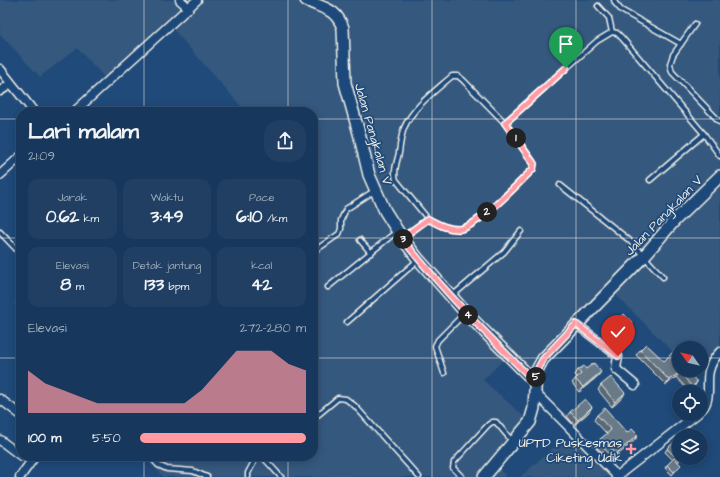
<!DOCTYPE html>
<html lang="id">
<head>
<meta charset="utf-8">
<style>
  :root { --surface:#17385c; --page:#203f62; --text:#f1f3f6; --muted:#9eacbb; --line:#365272; --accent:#ff9aa2 }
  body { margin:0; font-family:"Architects Daughter",sans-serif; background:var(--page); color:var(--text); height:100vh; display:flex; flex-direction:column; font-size:15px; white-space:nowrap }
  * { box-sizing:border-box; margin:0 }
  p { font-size:13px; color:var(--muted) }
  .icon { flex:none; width:22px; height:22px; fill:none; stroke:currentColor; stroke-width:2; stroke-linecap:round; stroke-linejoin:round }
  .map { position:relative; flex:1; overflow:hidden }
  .sheet { position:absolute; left:16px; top:107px; width:302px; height:354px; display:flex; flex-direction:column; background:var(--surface); border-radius:16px; box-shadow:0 2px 10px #0003,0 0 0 1px var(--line) }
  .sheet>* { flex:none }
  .needle { width:26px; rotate:304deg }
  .fabs { position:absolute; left:672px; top:341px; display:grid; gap:8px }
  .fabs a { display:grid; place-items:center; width:36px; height:36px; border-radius:50%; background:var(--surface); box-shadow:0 2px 10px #0003,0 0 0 1px var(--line); font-size:20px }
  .pin { position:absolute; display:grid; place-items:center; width:34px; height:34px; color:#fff; margin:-41px -17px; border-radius:50% 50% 50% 0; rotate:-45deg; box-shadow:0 0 4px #0007 }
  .pin .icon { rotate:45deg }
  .km { position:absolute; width:20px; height:20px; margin:-10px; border-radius:50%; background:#222; color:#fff; font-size:11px; line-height:20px; text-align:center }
  .round { display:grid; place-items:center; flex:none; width:42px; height:42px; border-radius:16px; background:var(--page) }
  .headline { display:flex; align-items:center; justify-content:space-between; height:68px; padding:0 12px }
  h1 { font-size:22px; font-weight:700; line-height:30px }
  .figures { display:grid; grid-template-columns:repeat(3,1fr); gap:6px; height:68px; padding:4px 12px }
  .figures div { display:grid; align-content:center; border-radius:10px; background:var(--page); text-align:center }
  .figures b { font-size:17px; font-weight:700 }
  .figures small { font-size:11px; font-weight:400 }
  .figures p { font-size:11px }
  .chart { height:112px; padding:8px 12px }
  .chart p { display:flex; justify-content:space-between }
  .chart svg { width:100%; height:72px; margin-top:4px; fill:var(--accent); opacity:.7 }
  ul { padding:0 12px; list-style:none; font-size:13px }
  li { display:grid; grid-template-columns:64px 48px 1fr; align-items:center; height:30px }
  li i { height:10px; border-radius:5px; background:var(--accent) }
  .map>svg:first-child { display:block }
  .built { fill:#35587e }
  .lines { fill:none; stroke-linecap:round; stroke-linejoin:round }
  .lane-casing { stroke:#f4f1e8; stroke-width:7 }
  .street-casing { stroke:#f4f1e8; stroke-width:11 }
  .secondary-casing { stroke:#f4f1e8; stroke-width:14 }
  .lane { stroke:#1f4a7a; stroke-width:4 }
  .street { stroke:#1f4a7a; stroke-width:8 }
  .secondary { stroke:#1f4a7a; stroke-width:11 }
  .wall { fill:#596875; stroke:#f4f1e8 }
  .shaded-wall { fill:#48555f; stroke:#f4f1e8 }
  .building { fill:#677988; stroke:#f4f1e8 }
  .route-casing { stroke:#fff; stroke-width:8 }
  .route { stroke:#ff9aa2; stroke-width:5 }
  .grid { fill:none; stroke:#f4f1e8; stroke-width:1; stroke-opacity:0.55 }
  .poi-dot { fill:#ff9aa2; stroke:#1f4a7a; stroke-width:1.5 }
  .labels { text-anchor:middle; stroke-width:3.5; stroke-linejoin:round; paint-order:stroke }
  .street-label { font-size:13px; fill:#f4f1e8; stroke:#1f4a7a }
  .poi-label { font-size:13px; fill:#f4f1e8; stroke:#1f4a7a; text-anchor:end }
</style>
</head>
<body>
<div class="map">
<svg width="720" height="477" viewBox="0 0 720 477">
  <rect width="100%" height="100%" fill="#1f4a7a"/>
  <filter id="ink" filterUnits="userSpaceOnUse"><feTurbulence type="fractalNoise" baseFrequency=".025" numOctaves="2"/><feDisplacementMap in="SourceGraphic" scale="8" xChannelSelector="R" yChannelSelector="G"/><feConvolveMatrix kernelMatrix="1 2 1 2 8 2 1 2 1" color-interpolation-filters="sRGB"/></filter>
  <g filter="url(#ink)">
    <!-- built -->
    <g class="built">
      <polygon points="0,0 173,0 187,15 204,0 300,0 311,7 319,0 720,0 720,347 701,368 701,348 679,348 679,358 606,285 550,352 536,358 529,383 505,358 483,380 530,422 513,432 490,460 507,477 163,477 144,456 313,456 313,112 246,112 172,28 109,82 77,48 40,77 0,34"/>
      <polygon points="573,435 611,475 609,477 520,477 554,447 558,449"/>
    </g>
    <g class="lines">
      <!-- lane casing -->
      <g class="lane-casing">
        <g id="lane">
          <polyline points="614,0 615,3 621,10 681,44"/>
          <polyline points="598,6 609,18 612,32"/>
          <polyline points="695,24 673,55 670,64 672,72 720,122"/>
          <polyline points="505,123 597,41 612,32 617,33 622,38 704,134 720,156"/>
          <polyline points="650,180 704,134"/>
          <polyline points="560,185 629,240 663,277"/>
          <polyline points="0,232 21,254"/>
          <path d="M402 238 428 219C438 224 448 230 460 229 477 227 520 182 533 169L534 164 532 160 505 123 463 80 458 76H452C435 91 413 107 404 128 401 136 400 145 399 153 397 162 393 171 396 180L428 219"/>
          <polyline points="360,240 371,253"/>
          <polyline points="313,252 339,234 341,229 341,220 346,209 374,191"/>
          <polyline points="328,287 396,232"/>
          <polyline points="21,295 19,303 21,306"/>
          <polyline points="452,296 504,252 521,231"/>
          <polyline points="347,322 417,261"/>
          <polyline points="444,373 435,346 438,340 465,313"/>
          <polyline points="313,419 338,398 346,399 355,406 419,477"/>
          <polyline points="150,456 158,465 167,469 193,471 207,477"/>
          <polyline points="262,456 281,477"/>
          <polyline points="248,477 248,473 257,456"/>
          <polyline points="462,477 453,468 454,462 488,425 492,422 496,422 512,441"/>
        </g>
      </g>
      <!-- street casing -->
      <g class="street-casing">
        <g id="street">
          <polyline points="180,0 189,8"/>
          <polyline points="0,69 34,112"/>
          <polyline points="0,91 11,84"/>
          <polyline points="74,112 197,0"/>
          <polyline points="0,175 21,156"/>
          <polyline points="576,324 618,356 616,369 635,385"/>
          <path d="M535 393C563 420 590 449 618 477"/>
          <polyline points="0,399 21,415"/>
          <path d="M701 410C712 400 706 384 709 371 711 363 715 357 720 352"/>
          <polyline points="0,440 21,456"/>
          <polyline points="20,477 35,456"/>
          <polyline points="616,477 697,414"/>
        </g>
      </g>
      <!-- secondary casing -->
      <g class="secondary-casing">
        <g id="secondary">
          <path d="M306 0C323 9 335 7 343 28L345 83 359 133 369 175 385 211 402 238 419 260 466 313 535 382"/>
          <polyline points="484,477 530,422 534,408 536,372 543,359 644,256 675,220 720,176"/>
        </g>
      </g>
      <!-- lane -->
      <use href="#lane" class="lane"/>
      <!-- street -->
      <use href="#street" class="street"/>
      <!-- secondary -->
      <use href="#secondary" class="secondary"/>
    </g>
    <!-- wall -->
    <g class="wall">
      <polygon points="618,321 632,322 624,331 616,324"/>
      <polygon points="640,350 664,361 679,370 694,387 689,391 676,377 666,385 636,355"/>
      <polygon points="586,369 598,376 579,392 572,383 577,377 575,375 578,370"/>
      <polygon points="601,385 622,398 612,407 598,390"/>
      <polygon points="570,412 589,412 574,425 567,416"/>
      <polygon points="597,415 627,433 635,440 613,459 605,449 602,452 595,446 598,441 607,434 594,420"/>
      <polygon points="667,449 682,458 678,462 678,468 672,475 665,468 667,465 673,460 665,452"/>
    </g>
    <!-- shaded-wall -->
    <g class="shaded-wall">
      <polygon points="601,372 598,376 579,392 583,387"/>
      <polygon points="680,372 676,377 666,385 669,380"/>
      <polygon points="697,382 694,387 689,391 692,387"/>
      <polygon points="625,393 622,398 612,407 615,402"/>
      <polygon points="592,407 589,412 574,425 578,420"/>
      <polygon points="638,435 635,440 613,459 616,454"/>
    </g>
    <!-- building -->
    <g class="building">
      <polygon points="624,314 632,322 626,328 618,321"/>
      <polygon points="646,344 664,361 676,349 679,352 679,370 687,370 697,382 692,387 680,372 669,380 640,350"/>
      <polygon points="594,363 601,372 583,387 575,379 581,374 578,370 584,366 586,369"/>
      <polygon points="611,377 625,393 615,402 601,385"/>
      <polygon points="585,399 592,407 578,420 570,412"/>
      <polygon points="605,408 627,433 632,429 638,435 616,454 608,445 605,448 598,441 611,430 597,415"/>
      <polygon points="674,442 679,448 679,458 681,458 679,460 667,449"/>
      <polygon points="674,458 681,465 674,472 667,465"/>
    </g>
  </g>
  <g class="lines" filter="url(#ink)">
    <!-- route casing -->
    <g class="route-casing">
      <path id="route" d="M566 68 505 123 534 164 533 169C520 182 477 227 460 229 448 230 438 224 428 219L402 238C442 290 488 336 535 382L536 372 543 359 576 324 618 356"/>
    </g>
    <!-- route -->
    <use href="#route" class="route"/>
  </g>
  <!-- grid -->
  <path class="grid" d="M144 0V112M288 0V112M432 0V477M576 0V477M0 119H21M313 119H720M0 238H21M313 238H720M0 358H21M313 358H679M701 358H720M144 456V477M288 456V477"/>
  <!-- markers -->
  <path class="poi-dot" d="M629 443h4v4h4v4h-4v4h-4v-4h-4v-4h4z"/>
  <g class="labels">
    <!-- street labels -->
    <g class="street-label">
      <text transform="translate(374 134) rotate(74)" y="5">Jalan Pangkalan V</text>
      <text transform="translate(663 215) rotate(-46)" y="5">Jalan Pangkalan V</text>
    </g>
    <!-- poi labels -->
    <g class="poi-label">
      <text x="622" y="447">UPTD Puskesmas<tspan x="622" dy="15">Ciketing Udik</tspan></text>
    </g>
  </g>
</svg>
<div class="fabs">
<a><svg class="needle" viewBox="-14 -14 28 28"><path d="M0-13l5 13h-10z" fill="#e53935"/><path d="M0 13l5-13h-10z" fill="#9eacbb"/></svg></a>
<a><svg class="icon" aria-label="locate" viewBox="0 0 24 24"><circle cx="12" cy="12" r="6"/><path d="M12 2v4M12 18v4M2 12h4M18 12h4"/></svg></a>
<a><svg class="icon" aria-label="layers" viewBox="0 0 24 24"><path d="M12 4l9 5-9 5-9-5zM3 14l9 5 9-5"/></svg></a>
</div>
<div class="pin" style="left:566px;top:68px;background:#1e9e55"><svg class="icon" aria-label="arrive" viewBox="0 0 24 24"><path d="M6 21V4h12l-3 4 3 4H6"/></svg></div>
<div class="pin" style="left:618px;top:356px;background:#d93025"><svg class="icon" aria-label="check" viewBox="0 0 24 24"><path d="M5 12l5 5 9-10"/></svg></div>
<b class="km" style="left:516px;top:138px">1</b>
<b class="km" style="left:487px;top:212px">2</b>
<b class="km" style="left:403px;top:239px">3</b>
<b class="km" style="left:468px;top:315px">4</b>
<b class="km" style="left:536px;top:377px">5</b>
<section class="sheet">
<div class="headline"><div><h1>Lari malam</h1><p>21:09</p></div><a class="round"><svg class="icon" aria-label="share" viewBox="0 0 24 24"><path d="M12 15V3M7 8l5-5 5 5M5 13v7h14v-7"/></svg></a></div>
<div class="figures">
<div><p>Jarak</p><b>0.62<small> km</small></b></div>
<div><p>Waktu</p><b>3:49</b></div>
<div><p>Pace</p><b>6:10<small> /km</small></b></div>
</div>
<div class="figures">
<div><p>Elevasi</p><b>8<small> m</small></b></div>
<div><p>Detak jantung</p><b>133<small> bpm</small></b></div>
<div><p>kcal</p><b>42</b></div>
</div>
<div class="chart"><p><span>Elevasi</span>272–280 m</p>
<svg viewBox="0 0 160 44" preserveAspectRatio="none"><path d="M0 44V18L10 26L20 30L30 34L40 38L50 38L60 38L70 38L80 38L90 38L100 30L110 18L120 6L130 6L140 6L150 14L160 18V44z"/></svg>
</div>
<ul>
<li><b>100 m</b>5:50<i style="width:100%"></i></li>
</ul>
</section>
</div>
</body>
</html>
